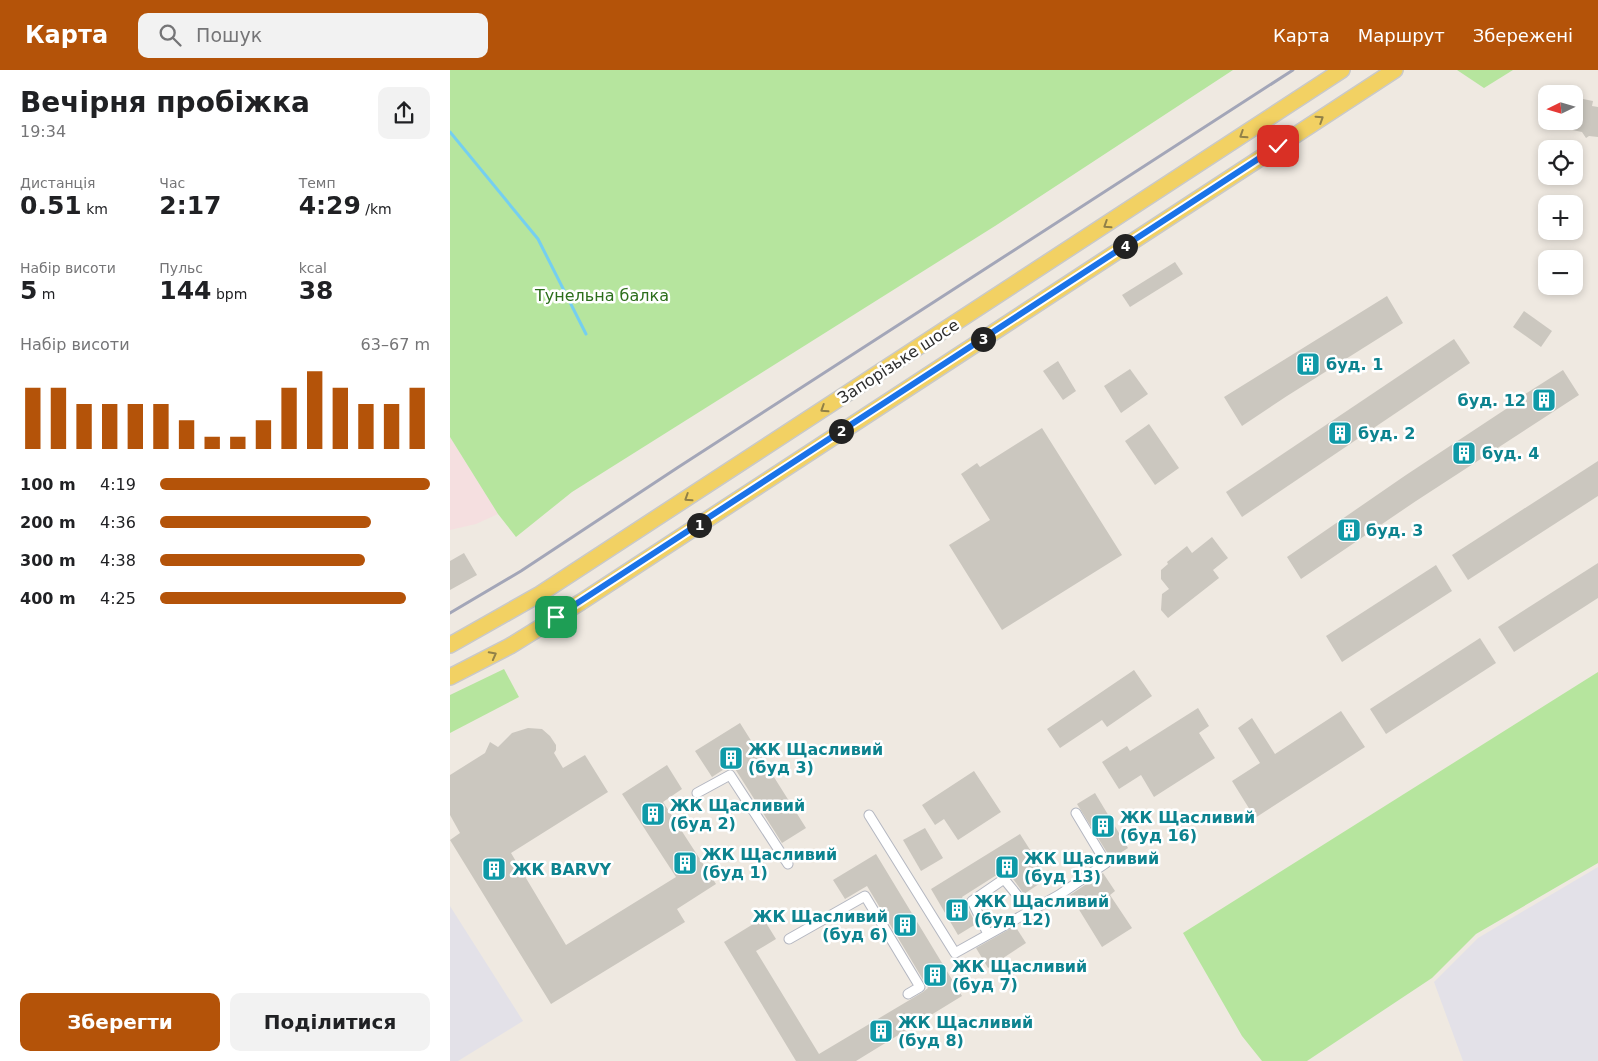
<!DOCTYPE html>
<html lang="uk">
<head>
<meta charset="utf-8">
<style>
  :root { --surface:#fff; --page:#f2f2f2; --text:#202124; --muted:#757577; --accent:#b45309 }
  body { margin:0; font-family:"DejaVu Sans",sans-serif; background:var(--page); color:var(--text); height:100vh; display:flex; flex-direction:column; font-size:19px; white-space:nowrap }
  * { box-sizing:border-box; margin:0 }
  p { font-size:16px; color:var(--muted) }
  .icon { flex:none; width:28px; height:28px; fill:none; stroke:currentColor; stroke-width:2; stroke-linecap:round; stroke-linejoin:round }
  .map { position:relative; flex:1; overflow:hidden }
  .panel { display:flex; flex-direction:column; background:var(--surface); width:450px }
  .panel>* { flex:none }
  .needle { width:32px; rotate:265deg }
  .controls { position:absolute; left:1088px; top:15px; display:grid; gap:10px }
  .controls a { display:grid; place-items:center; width:45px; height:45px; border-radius:10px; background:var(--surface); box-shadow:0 2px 8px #0003; font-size:25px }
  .pin { position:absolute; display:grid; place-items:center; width:42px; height:42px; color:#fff; margin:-21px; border-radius:10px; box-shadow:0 2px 8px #0006 }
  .km { position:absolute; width:25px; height:25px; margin:-12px; border-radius:50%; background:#222; color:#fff; font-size:14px; line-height:25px; text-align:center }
  .round { display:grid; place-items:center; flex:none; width:52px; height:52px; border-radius:10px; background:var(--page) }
  .summary { display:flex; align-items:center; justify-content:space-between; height:85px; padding:0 20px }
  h1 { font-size:28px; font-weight:700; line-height:38px }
  .metrics { display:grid; grid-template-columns:repeat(3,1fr); gap:8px; height:85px; padding:5px 20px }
  .metrics div { display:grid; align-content:center }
  .metrics b { font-size:25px; font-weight:700 }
  .metrics small { font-size:14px; font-weight:400 }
  .metrics p { font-size:14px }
  .chart { height:140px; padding:10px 20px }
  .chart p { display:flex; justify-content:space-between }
  .chart svg { width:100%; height:90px; margin-top:5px; stroke:var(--accent); stroke-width:6 }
  .button { display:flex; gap:10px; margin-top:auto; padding:10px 20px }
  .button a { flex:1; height:58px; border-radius:10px; background:var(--accent); color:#fff; font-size:20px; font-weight:700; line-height:58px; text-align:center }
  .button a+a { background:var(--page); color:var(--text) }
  ul { padding:0 20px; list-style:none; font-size:16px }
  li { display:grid; grid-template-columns:80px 60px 1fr; align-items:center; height:38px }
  li i { height:12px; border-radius:6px; background:var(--accent) }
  header { display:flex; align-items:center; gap:30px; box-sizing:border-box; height:70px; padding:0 25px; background:var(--accent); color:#fff }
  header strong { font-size:24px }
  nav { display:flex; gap:28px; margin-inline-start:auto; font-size:18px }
  .search { width:350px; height:45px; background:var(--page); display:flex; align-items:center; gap:12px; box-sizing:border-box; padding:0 18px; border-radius:10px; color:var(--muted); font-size:19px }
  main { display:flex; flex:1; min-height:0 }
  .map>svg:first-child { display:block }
  .industrial { fill:#e3e1e8 }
  .medical { fill:#f5dfe0 }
  .green { fill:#b6e59e }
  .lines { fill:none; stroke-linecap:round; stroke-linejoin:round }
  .stream { stroke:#75cff0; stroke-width:3 }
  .building { fill:#cbc7bf }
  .minor-casing { stroke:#b4b7c1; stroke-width:11 }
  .primary-casing { stroke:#c9c9c9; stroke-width:18 }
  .minor { stroke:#fff; stroke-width:9 }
  .primary { stroke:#f2d163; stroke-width:15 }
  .rail { stroke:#a3a6b8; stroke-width:3 }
  .oneway { stroke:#908048 }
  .route-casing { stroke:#fff; stroke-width:10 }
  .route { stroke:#1a73e8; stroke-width:6 }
  .labels { text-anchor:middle; stroke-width:5; stroke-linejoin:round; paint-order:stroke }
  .park-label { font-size:16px; fill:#2c6e1b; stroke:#fff }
  .street-label { font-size:16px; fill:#2e2e2e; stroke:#fff }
  .culture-label { font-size:16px; font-weight:bold; fill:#0d838f; stroke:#fff; text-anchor:start }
</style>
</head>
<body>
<header>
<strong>Карта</strong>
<div class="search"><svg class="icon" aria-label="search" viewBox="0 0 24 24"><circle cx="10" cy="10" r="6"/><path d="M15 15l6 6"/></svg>Пошук</div>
<nav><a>Карта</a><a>Маршрут</a><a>Збережені</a></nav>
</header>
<main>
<section class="panel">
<div class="summary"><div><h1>Вечірня пробіжка</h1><p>19:34</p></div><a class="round"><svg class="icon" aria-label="share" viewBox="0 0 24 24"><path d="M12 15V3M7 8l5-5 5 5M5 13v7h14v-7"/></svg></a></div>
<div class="metrics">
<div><p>Дистанція</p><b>0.51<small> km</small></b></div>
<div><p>Час</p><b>2:17</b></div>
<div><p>Темп</p><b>4:29<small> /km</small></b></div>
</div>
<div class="metrics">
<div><p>Набір висоти</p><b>5<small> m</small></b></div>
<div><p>Пульс</p><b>144<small> bpm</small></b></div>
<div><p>kcal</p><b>38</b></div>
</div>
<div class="chart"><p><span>Набір висоти</span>63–67 m</p>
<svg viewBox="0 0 160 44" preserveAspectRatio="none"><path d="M5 44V14M15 44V14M25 44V22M35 44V22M45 44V22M55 44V22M65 44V30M75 44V38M85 44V38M95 44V30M105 44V14M115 44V6M125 44V14M135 44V22M145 44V22M155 44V14"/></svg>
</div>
<ul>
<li><b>100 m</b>4:19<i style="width:100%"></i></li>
<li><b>200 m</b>4:36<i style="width:78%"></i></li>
<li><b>300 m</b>4:38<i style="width:76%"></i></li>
<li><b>400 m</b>4:25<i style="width:91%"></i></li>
</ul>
<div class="button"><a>Зберегти</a><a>Поділитися</a></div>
</section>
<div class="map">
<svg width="1148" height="991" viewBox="0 0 1148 991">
  <rect width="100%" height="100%" fill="#efe9e1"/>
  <!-- industrial -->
  <g class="industrial">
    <polygon points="1148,797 1148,991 1013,991 984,912 1028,868"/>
    <polygon points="0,836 73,951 8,991 0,991"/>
  </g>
  <!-- medical -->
  <polygon class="medical" points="0,367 48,444 26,454 0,460"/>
  <!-- green -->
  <g class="green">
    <polygon points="0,0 783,0 545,156 122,422 66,467 48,444 0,367"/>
    <polygon points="1007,0 1063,0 1034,18"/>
    <polygon points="54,599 69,627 0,663 0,625"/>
    <polygon points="1148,602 1148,793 1026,864 982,908 857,991 812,991 792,966 733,863"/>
  </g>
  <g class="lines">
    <!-- stream -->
    <polyline class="stream" points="0,62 88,169 136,264"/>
  </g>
  <!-- building -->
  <g class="building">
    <polygon points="1128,28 1143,31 1142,36 1148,37 1148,67 1139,66 1136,68 1132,62 1122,60 1124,41 1126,39"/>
    <polygon points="725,192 733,204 680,237 672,225"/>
    <polygon points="937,226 953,253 837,326 792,356 774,327"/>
    <polygon points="1074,241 1102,261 1091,277 1063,257"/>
    <polygon points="1004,269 1020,293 792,447 776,422"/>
    <polygon points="608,291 626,321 613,330 593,301"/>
    <polygon points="680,299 698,324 671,343 654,316"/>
    <polygon points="1113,300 1129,325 966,431 851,509 837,487 956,405 1059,337 1058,335"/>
    <polygon points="699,354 729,398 705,415 675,371"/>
    <polygon points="592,358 672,485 552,560 499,475 540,450 511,404 527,393 530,397"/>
    <polygon points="1148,391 1148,426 1018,510 1002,485"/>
    <polygon points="762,467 778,488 763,500 769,508 718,548 711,540 712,524 719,519 711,509 711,500 718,494 717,492 737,476 742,483"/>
    <polygon points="14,483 27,505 0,520 0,491"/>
    <polygon points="1148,493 1148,528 1064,582 1048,557"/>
    <polygon points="986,495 1002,521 892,592 876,566"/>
    <polygon points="1030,568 1046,593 936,664 920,639"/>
    <polygon points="684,600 702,626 657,657 652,650 610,678 597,659"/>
    <polygon points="748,638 759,656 749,663 765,688 704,727 691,705 669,719 652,692 677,676 680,681"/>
    <polygon points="891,641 915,677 805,748 782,711 810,693 788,658 802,648 825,684"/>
    <polygon points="290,653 356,758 332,773 282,694 262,707 245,681"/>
    <polygon points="78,658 92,659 100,666 106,675 106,680 104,683 113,698 135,685 158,722 61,783 116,875 226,807 172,724 217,695 232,719 213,732 266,814 227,839 235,852 101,934 0,770 10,763 0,745 0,705 35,683 40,672 48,677 62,663"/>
    <polygon points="524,701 551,742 508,770 494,749 485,755 472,735"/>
    <polygon points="645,723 678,778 661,789 627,734"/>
    <polygon points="475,758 493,788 471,801 453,770"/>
    <polygon points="570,764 598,808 574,824 556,799 512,827 526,854 508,865 481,819"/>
    <polygon points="426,784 512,926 406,991 346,991 274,872 313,848 326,869 306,881 369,984 473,922 478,918 417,816 395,829 383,810"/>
    <polygon points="653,803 665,821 660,825 682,858 652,877 620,825"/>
    <polygon points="565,856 576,873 538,898 526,878"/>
  </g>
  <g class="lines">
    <!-- minor casing -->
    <g class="minor-casing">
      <g id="minor">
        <polyline points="247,723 280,705 338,794"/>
        <polyline points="419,745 505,883 609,825 656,793 626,743"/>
        <polyline points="538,864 522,831 554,809 580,841"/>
        <polyline points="339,869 415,826 470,917 458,924"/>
      </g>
    </g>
    <!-- primary casing -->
    <g class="primary-casing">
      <g id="primary">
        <polyline points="0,575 90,524 892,0"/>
        <polyline points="0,607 60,576 131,532 945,0"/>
      </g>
    </g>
    <!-- minor -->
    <use href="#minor" class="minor"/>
    <!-- primary -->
    <use href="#primary" class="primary"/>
    <!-- rail -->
    <polyline class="rail" points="0,543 71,501 227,398 843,0"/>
  </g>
  <!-- one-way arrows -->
  <defs><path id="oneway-chevron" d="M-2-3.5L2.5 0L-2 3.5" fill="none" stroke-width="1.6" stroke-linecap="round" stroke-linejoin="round" transform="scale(1.25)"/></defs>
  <g class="oneway">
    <use href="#oneway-chevron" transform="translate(870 49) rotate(-33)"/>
    <use href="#oneway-chevron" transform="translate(793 65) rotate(147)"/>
    <use href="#oneway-chevron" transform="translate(657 155) rotate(147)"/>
    <use href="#oneway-chevron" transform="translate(374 339) rotate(147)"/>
    <use href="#oneway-chevron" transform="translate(238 428) rotate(147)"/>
    <use href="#oneway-chevron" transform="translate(43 585) rotate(-28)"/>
  </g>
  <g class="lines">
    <!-- route casing -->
    <g class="route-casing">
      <polyline id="route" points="106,547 828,76"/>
    </g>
    <!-- route -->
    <use href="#route" class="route"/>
  </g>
  <!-- icons -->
  <defs>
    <g id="building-square" transform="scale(1.25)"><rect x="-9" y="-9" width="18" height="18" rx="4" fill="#0f9aa8" stroke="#fff"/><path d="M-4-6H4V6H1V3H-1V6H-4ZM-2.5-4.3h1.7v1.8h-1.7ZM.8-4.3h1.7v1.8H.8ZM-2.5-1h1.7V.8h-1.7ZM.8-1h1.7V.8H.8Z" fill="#fff"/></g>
  </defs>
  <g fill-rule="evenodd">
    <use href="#building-square" x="858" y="294"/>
    <use href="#building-square" x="1094" y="330"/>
    <use href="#building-square" x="890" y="363"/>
    <use href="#building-square" x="1014" y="383"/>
    <use href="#building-square" x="899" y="460"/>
    <use href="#building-square" x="281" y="688"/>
    <use href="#building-square" x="203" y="744"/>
    <use href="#building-square" x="653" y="756"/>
    <use href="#building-square" x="235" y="793"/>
    <use href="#building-square" x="557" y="797"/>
    <use href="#building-square" x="44" y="799"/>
    <use href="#building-square" x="507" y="840"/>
    <use href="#building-square" x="455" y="855"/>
    <use href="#building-square" x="485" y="905"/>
    <use href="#building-square" x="431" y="961"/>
  </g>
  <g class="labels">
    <!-- park labels -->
    <g class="park-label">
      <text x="152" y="231">Тунельна балка</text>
    </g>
    <!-- street labels -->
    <g class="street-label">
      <text transform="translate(448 291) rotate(-33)" y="6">Запорізьке шосе</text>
    </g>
    <!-- culture labels -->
    <g class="culture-label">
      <text x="876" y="300">буд. 1</text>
      <text x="1076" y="336" text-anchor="end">буд. 12</text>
      <text x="908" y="369">буд. 2</text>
      <text x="1032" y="389">буд. 4</text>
      <text x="916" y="466">буд. 3</text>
      <text x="298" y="685">ЖК Щасливий<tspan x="298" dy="18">(буд 3)</tspan></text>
      <text x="220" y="741">ЖК Щасливий<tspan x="220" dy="18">(буд 2)</tspan></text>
      <text x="670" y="753">ЖК Щасливий<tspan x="670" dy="18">(буд 16)</tspan></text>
      <text x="252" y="790">ЖК Щасливий<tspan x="252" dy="18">(буд 1)</tspan></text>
      <text x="574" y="794">ЖК Щасливий<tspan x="574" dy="18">(буд 13)</tspan></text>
      <text x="62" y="805">ЖК BARVY</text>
      <text x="524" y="837">ЖК Щасливий<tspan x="524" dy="18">(буд 12)</tspan></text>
      <text x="438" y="852" text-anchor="end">ЖК Щасливий<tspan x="438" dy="18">(буд 6)</tspan></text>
      <text x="502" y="902">ЖК Щасливий<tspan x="502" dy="18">(буд 7)</tspan></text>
      <text x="448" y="958">ЖК Щасливий<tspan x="448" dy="18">(буд 8)</tspan></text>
    </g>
  </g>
</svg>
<div class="controls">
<a><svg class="needle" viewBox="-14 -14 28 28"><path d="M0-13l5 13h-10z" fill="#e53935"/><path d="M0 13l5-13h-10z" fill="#757577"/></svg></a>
<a><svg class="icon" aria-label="locate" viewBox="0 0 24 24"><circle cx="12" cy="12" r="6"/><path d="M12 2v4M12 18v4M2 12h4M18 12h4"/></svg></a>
<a>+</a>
<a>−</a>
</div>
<div class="pin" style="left:106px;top:547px;background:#1e9e55"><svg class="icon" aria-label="arrive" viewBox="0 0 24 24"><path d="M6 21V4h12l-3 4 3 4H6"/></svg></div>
<div class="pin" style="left:828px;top:76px;background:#d93025"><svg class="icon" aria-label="check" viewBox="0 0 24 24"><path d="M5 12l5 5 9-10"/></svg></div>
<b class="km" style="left:249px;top:455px">1</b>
<b class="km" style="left:391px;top:361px">2</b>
<b class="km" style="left:533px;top:269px">3</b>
<b class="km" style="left:675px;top:176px">4</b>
</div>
</main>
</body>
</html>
